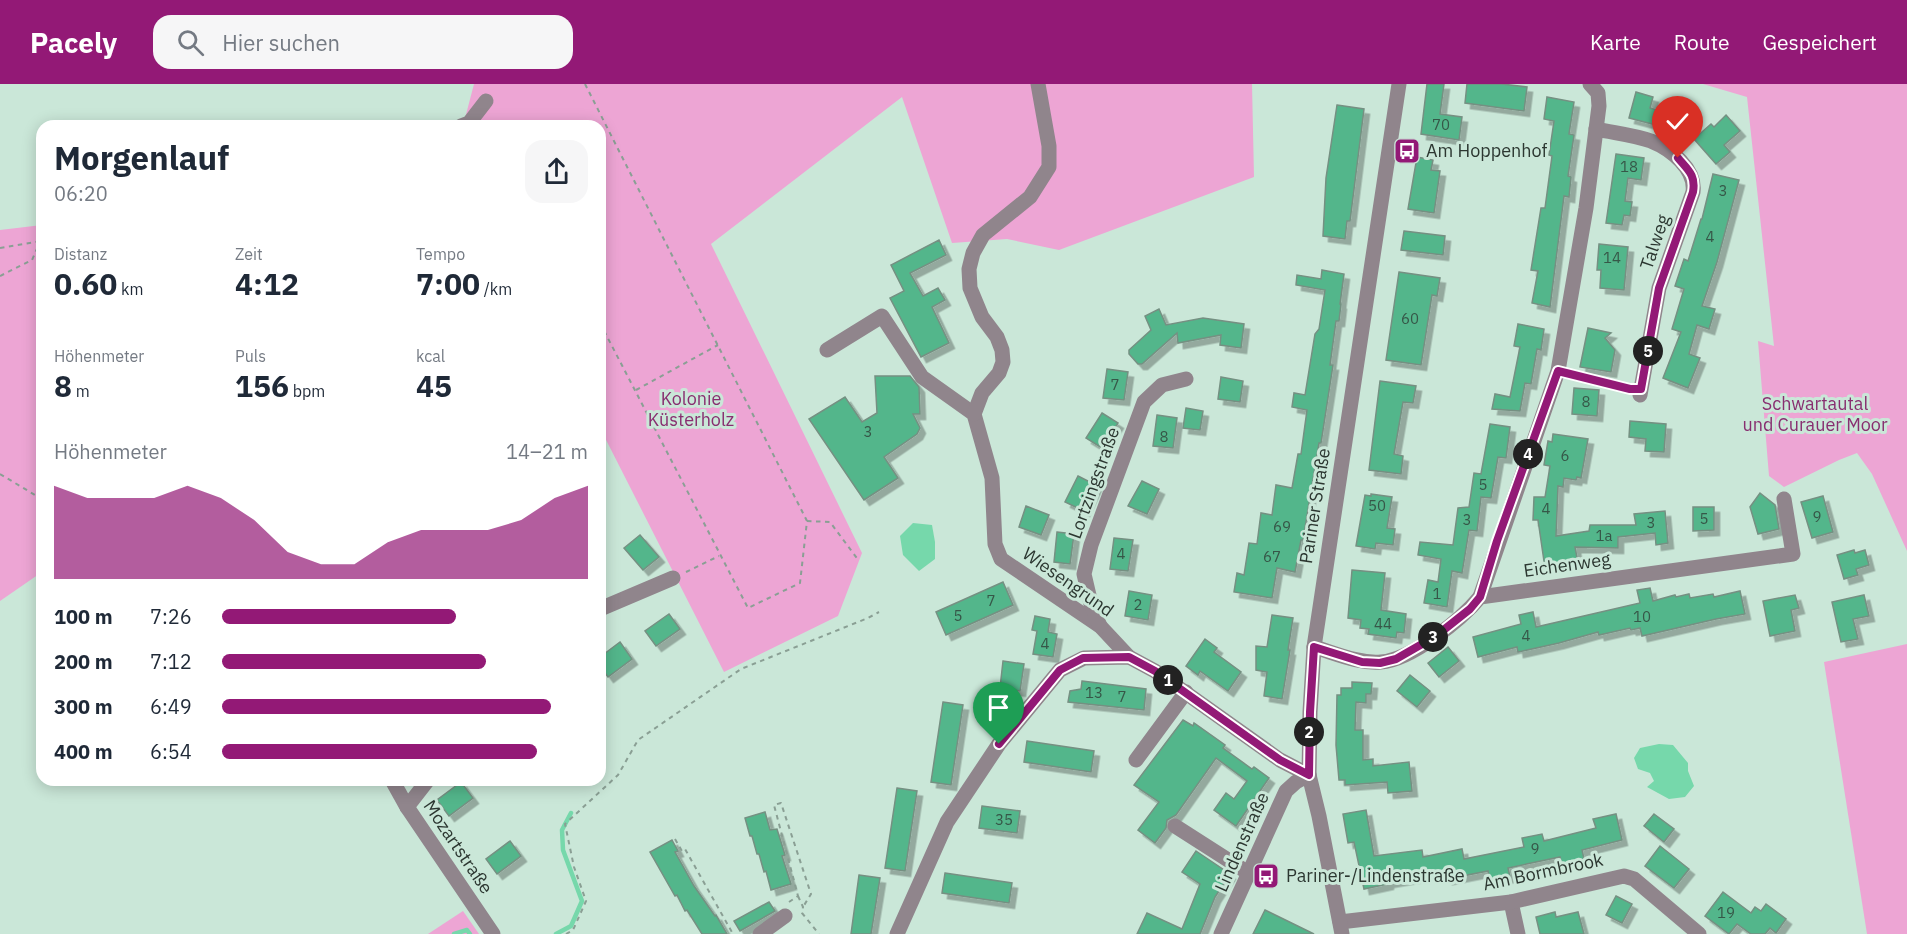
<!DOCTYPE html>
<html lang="de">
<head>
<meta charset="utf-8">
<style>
  :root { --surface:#fff; --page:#f6f6f7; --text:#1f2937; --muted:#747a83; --accent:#931976 }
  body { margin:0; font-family:"IBM Plex Sans",sans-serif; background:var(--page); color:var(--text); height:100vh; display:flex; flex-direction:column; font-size:22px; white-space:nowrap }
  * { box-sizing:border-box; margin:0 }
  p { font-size:20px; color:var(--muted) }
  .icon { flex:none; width:33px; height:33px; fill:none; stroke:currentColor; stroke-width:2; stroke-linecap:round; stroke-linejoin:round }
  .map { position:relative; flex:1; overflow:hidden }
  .panel { position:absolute; left:36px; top:36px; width:570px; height:666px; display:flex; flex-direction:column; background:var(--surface); border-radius:18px; box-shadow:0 3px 15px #0003 }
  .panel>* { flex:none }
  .pin { position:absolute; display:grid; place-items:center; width:51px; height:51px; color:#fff; margin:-62px -26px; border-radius:50% 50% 50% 0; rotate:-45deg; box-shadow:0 0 6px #0007 }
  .pin .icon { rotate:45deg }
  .km { position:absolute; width:30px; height:30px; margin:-15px; border-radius:50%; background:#222; color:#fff; font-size:16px; line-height:30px; text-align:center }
  .round { display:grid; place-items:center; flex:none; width:63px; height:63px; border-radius:18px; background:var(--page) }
  .headline { display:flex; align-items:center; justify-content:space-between; height:102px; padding:0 18px }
  h1 { font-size:33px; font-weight:700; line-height:45px }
  .stats { display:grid; grid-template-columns:repeat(3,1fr); gap:9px; height:102px; padding:6px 18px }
  .stats div { display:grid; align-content:center }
  .stats b { font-size:30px; font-weight:700 }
  .stats small { font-size:16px; font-weight:400 }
  .stats p { font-size:16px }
  .chart { height:168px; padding:12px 18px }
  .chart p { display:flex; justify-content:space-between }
  .chart svg { width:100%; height:108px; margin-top:6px; fill:var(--accent); opacity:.7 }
  ul { padding:0 18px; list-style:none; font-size:20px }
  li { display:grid; grid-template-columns:96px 72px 1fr; align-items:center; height:45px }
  li i { height:15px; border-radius:8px; background:var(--accent) }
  header { display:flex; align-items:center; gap:36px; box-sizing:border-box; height:84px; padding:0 30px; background:var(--accent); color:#fff }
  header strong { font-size:28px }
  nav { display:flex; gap:33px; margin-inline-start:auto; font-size:21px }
  .search { width:420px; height:54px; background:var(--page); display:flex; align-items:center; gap:15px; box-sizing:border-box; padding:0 21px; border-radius:18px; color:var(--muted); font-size:22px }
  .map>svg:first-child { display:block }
  .green { fill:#eda5d4 }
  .water { fill:#76d8ab }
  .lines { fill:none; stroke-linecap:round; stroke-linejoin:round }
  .stream { stroke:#76d8ab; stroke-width:4.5 }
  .building { fill:#53b68b; stroke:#759082; stroke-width:1.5; filter:url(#shadow) }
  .path { stroke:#8a9f94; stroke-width:2; stroke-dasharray:4.5 4.5; stroke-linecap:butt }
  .minor { stroke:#90858c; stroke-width:15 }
  .route-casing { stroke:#fff; stroke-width:12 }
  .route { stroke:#931976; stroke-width:8 }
  .labels { text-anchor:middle; stroke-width:6; stroke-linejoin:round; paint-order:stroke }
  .number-label { font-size:15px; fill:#365748 }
  .poi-label { font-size:18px; fill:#2c3731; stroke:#cae7d8; text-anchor:start }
  .street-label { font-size:18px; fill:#2c3731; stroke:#cae7d8 }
  .park-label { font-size:18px; fill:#882e70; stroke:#cae7d8 }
</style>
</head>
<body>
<header>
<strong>Pacely</strong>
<div class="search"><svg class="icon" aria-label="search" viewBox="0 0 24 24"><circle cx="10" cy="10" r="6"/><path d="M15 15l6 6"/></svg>Hier suchen</div>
<nav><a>Karte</a><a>Route</a><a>Gespeichert</a></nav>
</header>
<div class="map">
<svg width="1907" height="850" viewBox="0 0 1907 850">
  <defs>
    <filter id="shadow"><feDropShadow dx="5.5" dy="5.5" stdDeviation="0" flood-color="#0004"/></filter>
  </defs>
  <rect width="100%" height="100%" fill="#cae7d8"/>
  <!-- green -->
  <g class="green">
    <polygon points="474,0 1252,0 1254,93 1059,166 1007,155 952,159 902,13 711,160 862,469 838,532 724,588 600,344 600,42 463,42"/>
    <polygon points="1703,0 1907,0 1907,467 1872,390 1857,369 1839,376 1784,403 1769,392 1758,257 1774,262 1747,13"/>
    <polygon points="42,141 42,488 0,517 0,146"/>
    <polygon points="1907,560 1907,850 1867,850 1824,578"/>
    <polygon points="463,827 479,850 428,850"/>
  </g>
  <!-- water -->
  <g class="water">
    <polygon points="913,439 932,441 935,458 935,475 919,487 903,471 900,452"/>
    <polygon points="1659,660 1673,661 1688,679 1688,687 1694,702 1685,713 1669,715 1647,703 1654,697 1650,689 1638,685 1634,674 1640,664"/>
  </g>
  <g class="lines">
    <!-- stream -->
    <g class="stream">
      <polyline points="454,850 467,846 470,850"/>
      <polyline points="556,850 571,842 582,817 563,766 562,746 571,729"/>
    </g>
  </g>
  <!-- building -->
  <g class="building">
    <polygon points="1427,0 1444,0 1440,30 1462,33 1459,56 1421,50"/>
    <polygon points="1467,0 1502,0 1527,3 1524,27 1465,19"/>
    <polygon points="1636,8 1653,13 1650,24 1660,27 1656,41 1629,34"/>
    <polygon points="1547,13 1574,18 1569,50 1574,51 1568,92 1571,93 1569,113 1564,112 1550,223 1532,219 1538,187 1531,186 1541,124 1545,124 1552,72 1549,71 1554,37 1544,35"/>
    <polygon points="1337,21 1364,25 1350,137 1347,137 1345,155 1323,152 1326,94"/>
    <polygon points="1726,31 1740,47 1724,61 1730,68 1716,80 1694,55 1711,40 1714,43"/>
    <polygon points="1616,70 1644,74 1641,96 1628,94 1625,117 1632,118 1630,132 1624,131 1622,141 1606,139"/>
    <polygon points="1417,73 1433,76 1431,86 1440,87 1434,129 1408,125"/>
    <polygon points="1713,90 1739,96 1717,178 1702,222 1715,225 1709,245 1697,241 1689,270 1700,274 1688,304 1663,294 1681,248 1672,245 1684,205 1675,202 1684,175 1688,177 1701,135 1702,135"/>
    <polygon points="1404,147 1445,152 1443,171 1401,166"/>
    <polygon points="939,156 946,171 910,189 923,212 938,204 945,216 932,223 949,259 921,273 890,214 904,207 891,181"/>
    <polygon points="1599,160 1628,163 1624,206 1600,204 1601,186 1597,186"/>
    <polygon points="1322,186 1344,190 1340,220 1341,220 1339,237 1336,237 1330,281 1333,281 1321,359 1319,359 1303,456 1301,456 1295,488 1277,484 1272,514 1234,508 1237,489 1244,491 1249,459 1257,460 1261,429 1272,431 1276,401 1292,404 1298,370 1301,370 1307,326 1292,323 1294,309 1305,311 1315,250 1319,245 1325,206 1296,201 1297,191 1321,195"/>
    <polygon points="1399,188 1440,194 1437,212 1432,211 1421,281 1386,276"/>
    <polygon points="1159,225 1166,241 1203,234 1244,240 1241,264 1220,261 1221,251 1178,259 1177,249 1142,280 1138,280 1129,270 1129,266 1151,246 1145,232"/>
    <polygon points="1518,240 1544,245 1541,266 1537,265 1531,300 1525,299 1520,327 1492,325 1495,310 1510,313 1520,263 1514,262"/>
    <polygon points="1588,244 1611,249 1605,254 1615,266 1611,288 1580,283"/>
    <polygon points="1107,285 1128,288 1124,316 1103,314"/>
    <polygon points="875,292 910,292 919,303 920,330 913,330 920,344 917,350 884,373 898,394 864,416 809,335 845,313 862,338 877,329"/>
    <polygon points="1221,293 1243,297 1240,318 1218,315"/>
    <polygon points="1380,297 1416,302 1413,319 1403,318 1394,370 1403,372 1401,390 1369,386"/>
    <polygon points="1574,304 1599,306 1597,332 1572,330"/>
    <polygon points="1186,324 1203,327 1200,346 1183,344"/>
    <polygon points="1102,329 1118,339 1102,364 1086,354"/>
    <polygon points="1157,331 1177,334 1173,364 1153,362"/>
    <polygon points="1630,337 1666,340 1664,368 1645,367 1646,355 1629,353"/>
    <polygon points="1490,340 1510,343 1506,374 1498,373 1491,414 1481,413 1477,447 1469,446 1462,489 1452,487 1447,523 1424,519 1428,496 1438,498 1441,475 1418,471 1420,458 1453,461 1458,424 1469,423 1474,389 1481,390"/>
    <polygon points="1553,350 1588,355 1581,394 1577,393 1576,396 1564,394 1563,403 1558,402 1556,452 1589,447 1590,441 1636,441 1634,430 1665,427 1668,459 1656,461 1655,449 1618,453 1618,464 1575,463 1578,479 1545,484 1538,436 1533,436 1534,413 1545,413 1550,382 1544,381 1548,357 1552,358"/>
    <polygon points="1078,392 1096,401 1084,427 1065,418"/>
    <polygon points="1142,397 1159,405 1147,430 1128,422"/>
    <polygon points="1760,409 1775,421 1779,445 1758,450 1750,423"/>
    <polygon points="1371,410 1392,413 1387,444 1395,445 1393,461 1376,459 1375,465 1356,462 1365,411 1371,412"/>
    <polygon points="1823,412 1833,448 1812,454 1801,418"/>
    <polygon points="1026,422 1049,431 1041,451 1019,443"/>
    <polygon points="1693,423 1714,423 1714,446 1693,447"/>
    <polygon points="1057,448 1074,450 1070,480 1054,478"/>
    <polygon points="640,451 659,473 643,486 624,464"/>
    <polygon points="1114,454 1133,456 1128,487 1110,485"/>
    <polygon points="1854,466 1855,469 1865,466 1869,481 1856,485 1858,491 1844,495 1837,471"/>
    <polygon points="1352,486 1385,489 1381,526 1406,530 1404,549 1397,548 1396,554 1368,550 1369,545 1360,544 1361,536 1348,534"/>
    <polygon points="1003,498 1013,521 946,551 936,528"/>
    <polygon points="1650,504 1653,517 1675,511 1676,513 1689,510 1690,514 1713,510 1714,513 1740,507 1745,530 1716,535 1642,552 1640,544 1631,546 1630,544 1599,551 1598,548 1559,559 1518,568 1517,563 1478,573 1473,553 1521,540 1519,531 1533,528 1536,543 1640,519 1637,506"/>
    <polygon points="1129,507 1152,511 1148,536 1125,532"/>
    <polygon points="1795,511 1799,524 1791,526 1795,547 1770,552 1763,517"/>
    <polygon points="1864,511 1869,532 1853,535 1858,555 1841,558 1832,518"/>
    <polygon points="669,530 680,545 656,562 645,547"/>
    <polygon points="1272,531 1293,534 1288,566 1290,566 1282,615 1264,612 1267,588 1256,586 1256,562 1267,563"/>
    <polygon points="1035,532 1050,535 1048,548 1057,550 1053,573 1033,570 1037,547 1032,546"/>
    <polygon points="1205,555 1217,564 1214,568 1241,588 1228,607 1200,587 1198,591 1186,582"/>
    <polygon points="620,558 632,575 608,593 600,582 600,573"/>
    <polygon points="1448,563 1459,577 1439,593 1428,579"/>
    <polygon points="1003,577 1024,580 1020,607 1000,604"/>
    <polygon points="1410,591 1430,607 1417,623 1397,607"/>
    <polygon points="1082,597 1146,605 1144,626 1068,618 1070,607 1081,605"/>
    <polygon points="1352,598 1372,599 1371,610 1366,610 1366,619 1356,618 1355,646 1363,646 1363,676 1373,675 1373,682 1409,678 1412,707 1388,709 1387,698 1345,701 1345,696 1339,696 1336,661 1337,611 1341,611 1341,604 1352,604"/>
    <polygon points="943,618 963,621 951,701 931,698"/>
    <polygon points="1183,636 1193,642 1194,639 1225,661 1223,664 1252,685 1254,683 1269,694 1236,742 1214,726 1226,709 1234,715 1247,697 1216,674 1176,731 1167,736 1166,744 1155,759 1138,746 1159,718 1134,701"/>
    <polygon points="1027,657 1094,667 1091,688 1024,678"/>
    <polygon points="461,698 473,714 449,732 437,716"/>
    <polygon points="897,704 917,707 905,787 885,784"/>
    <polygon points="982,722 1020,727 1017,749 979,744"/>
    <polygon points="1366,726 1374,772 1422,766 1423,773 1462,765 1464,775 1524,763 1522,754 1542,750 1544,757 1596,744 1593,735 1616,730 1622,756 1582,766 1584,775 1562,781 1560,773 1508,784 1510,793 1490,797 1488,787 1447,795 1446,788 1388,798 1388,800 1364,805 1354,758 1348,759 1343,730"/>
    <polygon points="765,728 770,746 777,745 785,771 782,772 791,800 771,806 766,787 764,788 759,770 757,770 752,752 750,752 745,734"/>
    <polygon points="1654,730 1674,745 1664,758 1644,742"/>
    <polygon points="672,756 678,767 675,768 694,802 715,832 716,831 727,850 702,850 687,826 685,827 677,811 675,812 650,768"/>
    <polygon points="510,757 521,772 497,790 486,775"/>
    <polygon points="1660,762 1689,785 1674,804 1645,782"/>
    <polygon points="1196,767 1230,790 1215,813 1200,850 1137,850 1147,829 1182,845 1200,800 1182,788"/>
    <polygon points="945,789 1012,799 1009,819 942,809"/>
    <polygon points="859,791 880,794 871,850 851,850"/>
    <polygon points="1723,808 1751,829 1755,823 1761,827 1766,820 1786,835 1776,849 1770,844 1765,850 1751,850 1737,840 1729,850 1705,832"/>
    <polygon points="1616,812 1632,820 1622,839 1606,831"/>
    <polygon points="769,818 775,827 740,847 734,837"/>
    <polygon points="1265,826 1314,850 1253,850"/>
    <polygon points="1555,828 1556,833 1578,828 1584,850 1540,850 1536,833"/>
  </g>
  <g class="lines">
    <!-- path -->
    <g class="path">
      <polyline points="585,0 807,437 800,499 748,524 600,239"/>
      <polyline points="0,164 42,157"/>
      <polyline points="0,192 32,176 40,158"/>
      <polyline points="1571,290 1627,304"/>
      <polyline points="636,306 718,261"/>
      <polyline points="0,390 35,411 42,408"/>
      <polyline points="807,437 830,438 859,477"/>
      <polyline points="686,488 719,472"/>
      <polyline points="675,755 682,767 685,765 733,850"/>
      <polyline points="798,812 803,823 802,829 819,850"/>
      <polyline points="789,818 798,812 774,721 781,719 811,810 803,823"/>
      <polyline points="566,850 573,846 586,817 574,783 565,740 618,691 638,656 741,585 868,534 879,528"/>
    </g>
    <!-- minor -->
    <g class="minor">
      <polyline points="461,42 469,39 486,17"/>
      <path d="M1596 45C1614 49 1634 51 1651 57 1671 65 1696 85 1693 108L1659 204 1640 311"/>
      <polyline points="827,266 882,232 922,293 974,330 992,394 995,460 1001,475 1100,542 1129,573"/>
      <polyline points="974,330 982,309 999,289 1003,278 1002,266 997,253 982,233 970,204 969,185 973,169 983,151 1030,113 1049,83 1049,62 1038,0"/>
      <polyline points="1480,513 1558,287 1586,124 1599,22 1598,9 1590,0"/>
      <polyline points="600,525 673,494"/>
      <polyline points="1100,542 1091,520 1084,490 1091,461 1144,318 1162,301 1186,295"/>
      <path d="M1314 563C1335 569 1359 580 1381 578 1411 576 1461 536 1480 513L1793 470 1784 415"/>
      <polyline points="1136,676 1186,608"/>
      <polyline points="392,696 407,723 493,850"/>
      <polyline points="407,723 428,696"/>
      <polyline points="1175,742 1250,790"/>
      <polyline points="1511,818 1518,850"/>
      <polyline points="1340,838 1511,818 1624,792 1634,795 1699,850"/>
      <polyline points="760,850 785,832"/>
      <polyline points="897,850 947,738 999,660 1060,586 1084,574 1129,573 1155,587 1280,676 1309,691"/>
      <polyline points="1221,850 1286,707 1296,698 1309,691"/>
      <polyline points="1342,850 1319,732 1309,691 1310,628 1314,563 1399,0"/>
    </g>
  </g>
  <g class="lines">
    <!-- route casing -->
    <g class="route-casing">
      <path id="route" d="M999 660 1060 586 1083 574 1129 573 1155 587 1280 676 1309 691 1310 628 1314 563 1362 578 1380 579 1396 575 1436 552 1470 525 1480 513 1497 457 1558 287 1630 305H1641L1659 204 1693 108C1696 91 1688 86 1678 74"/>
    </g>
    <!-- route -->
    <use href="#route" class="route"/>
  </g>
  <!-- icons -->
  <defs>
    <g id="bus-square" transform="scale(1.35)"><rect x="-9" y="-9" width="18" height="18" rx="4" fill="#931976" stroke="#cae7d8"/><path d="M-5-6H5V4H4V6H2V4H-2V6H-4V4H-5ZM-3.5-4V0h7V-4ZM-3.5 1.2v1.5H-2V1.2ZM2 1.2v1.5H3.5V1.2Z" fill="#fff"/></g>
  </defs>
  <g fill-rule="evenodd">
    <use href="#bus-square" x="1407" y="67"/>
    <use href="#bus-square" x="1266" y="792"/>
  </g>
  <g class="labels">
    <!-- number labels -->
    <g class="number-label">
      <text x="1441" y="46">70</text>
      <text x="1629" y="88">18</text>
      <text x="1723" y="112">3</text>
      <text x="1710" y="158">4</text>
      <text x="1612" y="179">14</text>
      <text x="1410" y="240">60</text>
      <text x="1115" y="306">7</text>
      <text x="1586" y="323">8</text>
      <text x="868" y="353">3</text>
      <text x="1164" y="358">8</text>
      <text x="1565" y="377">6</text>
      <text x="1483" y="406">5</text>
      <text x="1377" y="427">50</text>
      <text x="1546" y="430">4</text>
      <text x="1817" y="438">9</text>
      <text x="1704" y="440">5</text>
      <text x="1467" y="441">3</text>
      <text x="1651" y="444">3</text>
      <text x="1282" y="448">69</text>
      <text x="1604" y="457">1a</text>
      <text x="1121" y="475">4</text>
      <text x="1272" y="478">67</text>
      <text x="1437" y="515">1</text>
      <text x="991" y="522">7</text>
      <text x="1138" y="526">2</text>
      <text x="958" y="537">5</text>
      <text x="1642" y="538">10</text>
      <text x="1383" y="545">44</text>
      <text x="1526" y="557">4</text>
      <text x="1045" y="565">4</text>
      <text x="1094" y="614">13</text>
      <text x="1122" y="618">7</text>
      <text x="1004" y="741">35</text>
      <text x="1535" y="770">9</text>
      <text x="1726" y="834">19</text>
    </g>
    <!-- poi labels -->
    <g class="poi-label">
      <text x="1426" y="73">Am Hoppenhof</text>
      <text x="1286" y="798">Pariner-/Lindenstraße</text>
    </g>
    <!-- street labels -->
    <g class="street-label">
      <text transform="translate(1655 158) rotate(-71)" y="6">Talweg</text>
      <text transform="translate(1094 399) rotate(-70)" y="6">Lortzingstraße</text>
      <text transform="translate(1315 422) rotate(-81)" y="6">Pariner Straße</text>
      <text transform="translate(1567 481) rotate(-8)" y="6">Eichenweg</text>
      <text transform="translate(1068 498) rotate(35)" y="6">Wiesengrund</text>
      <text transform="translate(1242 758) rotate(-66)" y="6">Lindenstraße</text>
      <text transform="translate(458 763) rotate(56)" y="6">Mozartstraße</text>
      <text transform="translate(1543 788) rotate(-12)" y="6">Am Bormbrook</text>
    </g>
    <!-- park labels -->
    <g class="park-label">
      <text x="691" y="321">Kolonie<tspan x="691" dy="21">Küsterholz</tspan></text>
      <text x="1815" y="326">Schwartautal<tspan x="1815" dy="21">und Curauer Moor</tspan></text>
    </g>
  </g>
</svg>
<div class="pin" style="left:999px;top:660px;background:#1e9e55"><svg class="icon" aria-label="arrive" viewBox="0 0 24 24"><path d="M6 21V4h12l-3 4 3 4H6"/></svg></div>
<div class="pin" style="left:1678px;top:74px;background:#d93025"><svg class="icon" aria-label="check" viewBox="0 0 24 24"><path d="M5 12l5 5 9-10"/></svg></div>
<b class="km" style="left:1168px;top:596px">1</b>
<b class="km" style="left:1309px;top:648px">2</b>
<b class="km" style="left:1433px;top:553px">3</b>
<b class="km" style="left:1528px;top:370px">4</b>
<b class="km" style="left:1648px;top:267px">5</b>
<section class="panel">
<div class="headline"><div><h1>Morgenlauf</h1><p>06:20</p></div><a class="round"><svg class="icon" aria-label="share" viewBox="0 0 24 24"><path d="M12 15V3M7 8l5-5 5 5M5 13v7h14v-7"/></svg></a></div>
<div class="stats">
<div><p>Distanz</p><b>0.60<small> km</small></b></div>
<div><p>Zeit</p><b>4:12</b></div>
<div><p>Tempo</p><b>7:00<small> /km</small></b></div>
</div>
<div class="stats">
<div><p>Höhenmeter</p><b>8<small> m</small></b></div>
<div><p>Puls</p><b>156<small> bpm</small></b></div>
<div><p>kcal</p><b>45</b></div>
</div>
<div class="chart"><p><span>Höhenmeter</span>14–21 m</p>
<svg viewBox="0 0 160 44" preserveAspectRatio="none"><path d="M0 44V6L10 11L20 11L30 11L40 6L50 11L60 20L70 33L80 38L90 38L100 29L110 24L120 24L130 24L140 20L150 11L160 6V44z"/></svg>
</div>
<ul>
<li><b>100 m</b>7:26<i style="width:64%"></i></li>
<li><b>200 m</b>7:12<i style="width:72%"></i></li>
<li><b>300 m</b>6:49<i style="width:90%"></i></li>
<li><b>400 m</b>6:54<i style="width:86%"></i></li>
</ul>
</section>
</div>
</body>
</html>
